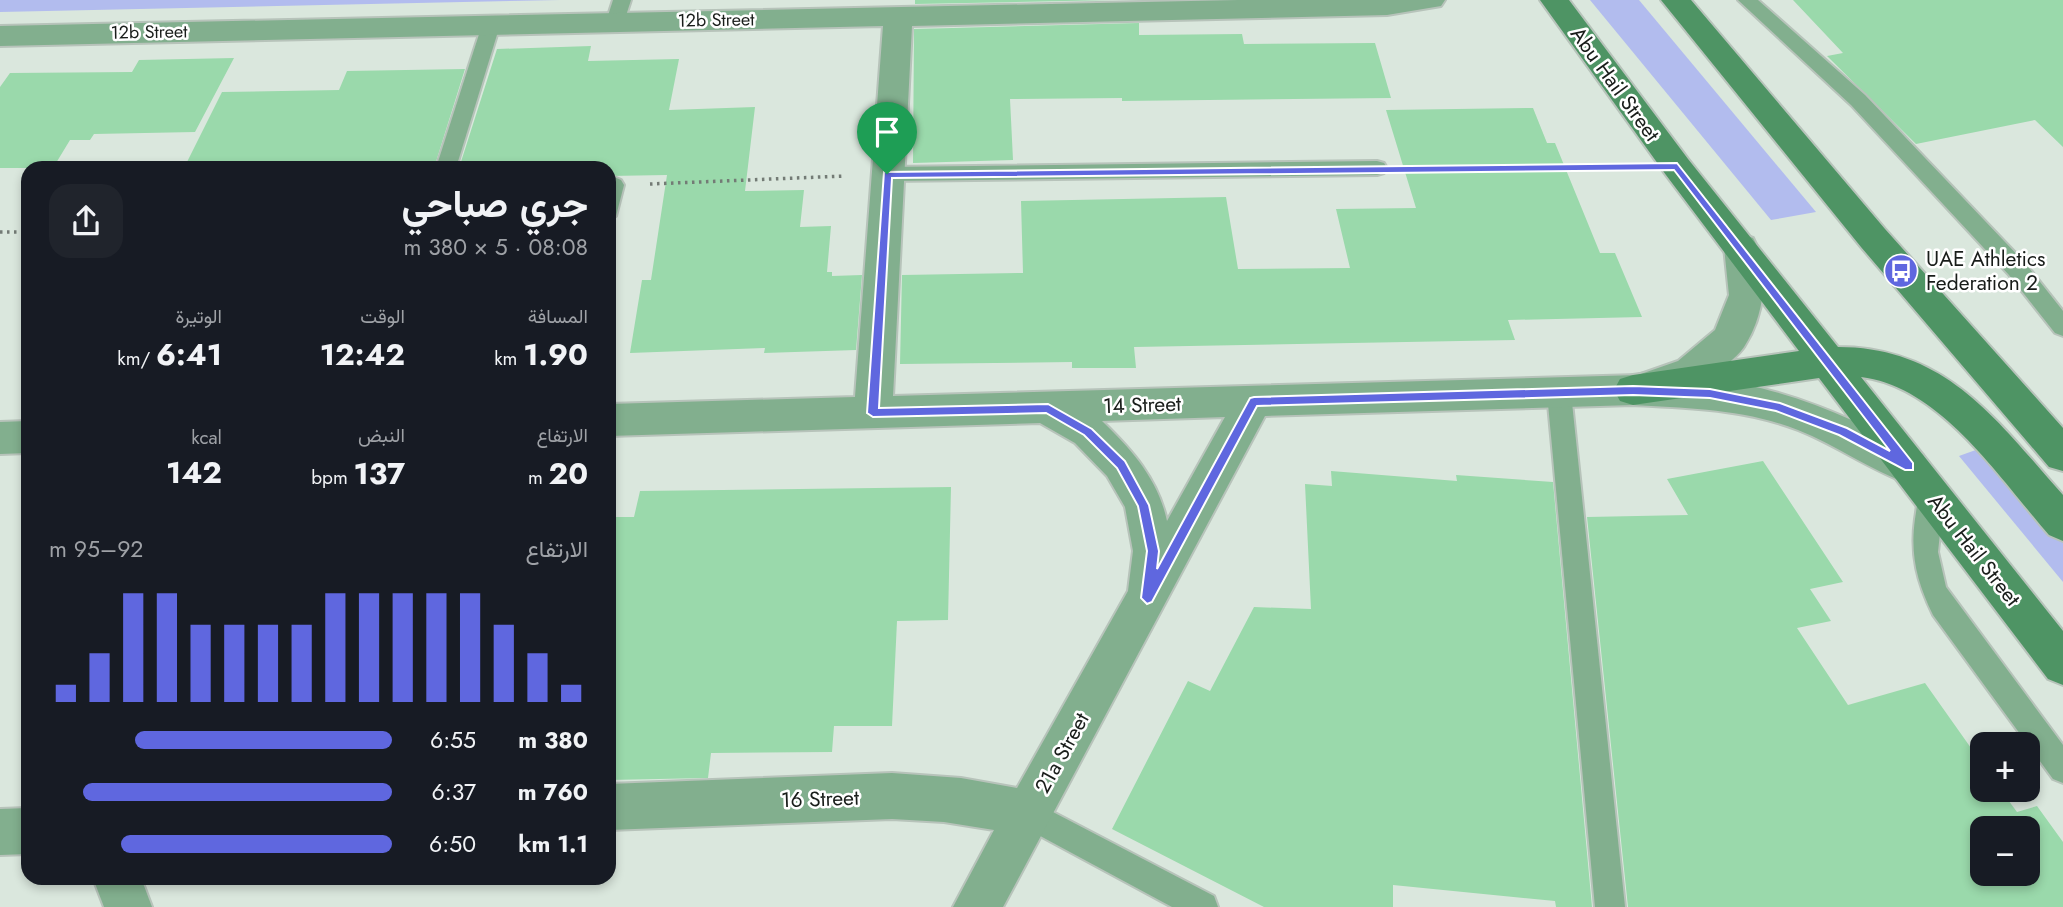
<!DOCTYPE html>
<html lang="ar">
<head>
<meta charset="utf-8">
<style>
  :root { --surface:#171b24; --page:#20242c; --text:#f1f3f6; --muted:#9ea1a6; --accent:#5f67df }
  body { margin:0; font-family:Jost,Vazirmatn,sans-serif; background:var(--page); color:var(--text); direction:rtl; height:100vh; display:flex; flex-direction:column; font-size:26px; white-space:nowrap }
  * { box-sizing:border-box; margin:0 }
  p { font-size:23px; color:var(--muted) }
  .icon { flex:none; width:38px; height:38px; fill:none; stroke:currentColor; stroke-width:2; stroke-linecap:round; stroke-linejoin:round }
  .map { position:relative; flex:1; overflow:hidden; direction:ltr }
  .details { position:absolute; left:21px; top:161px; width:595px; height:724px; display:flex; flex-direction:column; background:var(--surface); border-radius:21px; box-shadow:0 4px 10px #0003; direction:rtl }
  .details>* { flex:none }
  .fabs { position:absolute; left:1970px; top:732px; display:grid; gap:14px }
  .fabs a { display:grid; place-items:center; width:70px; height:70px; border-radius:14px; background:var(--surface); box-shadow:0 4px 10px #0003; font-size:35px }
  .pin { position:absolute; display:grid; place-items:center; width:60px; height:60px; color:#fff; margin:-72px -30px; border-radius:50% 50% 50% 0; rotate:-45deg; box-shadow:0 0 7px #0007 }
  .pin .icon { rotate:45deg }
  .round { display:grid; place-items:center; flex:none; width:74px; height:74px; border-radius:21px; background:var(--page) }
  .headline { display:flex; align-items:center; justify-content:space-between; height:119px; padding:0 28px }
  h1 { font-size:38px; font-weight:700; line-height:52px }
  .stats { display:grid; grid-template-columns:repeat(3,1fr); gap:10px; height:119px; padding:7px 28px }
  .stats div { display:grid; align-content:center }
  .stats b { font-size:30px; font-weight:700 }
  .stats small { font-size:19px; font-weight:400 }
  .stats p { font-size:19px }
  .chart { height:196px; padding:14px 28px }
  .chart p { display:flex; justify-content:space-between }
  .chart svg { width:100%; height:126px; margin-top:7px; stroke:var(--accent); stroke-width:6 }
  ul { padding:0 28px; list-style:none; font-size:23px }
  li { display:grid; grid-template-columns:112px 84px 1fr; align-items:center; height:52px }
  li i { height:18px; border-radius:9px; background:var(--accent) }
  .map>svg:first-child { display:block }
  .green { fill:#b2bcee }
  .building { fill:#9ad9ab; fill-rule:evenodd }
  .lines { fill:none; stroke-linecap:round; stroke-linejoin:round }
  .service-casing { stroke:#b7c3ba; stroke-width:4 }
  .minor-casing { stroke:#b7c3ba; stroke-width:4 }
  .secondary-casing { stroke:#b7c3ba; stroke-width:4 }
  .path { stroke:#737b75; stroke-width:3.5; stroke-dasharray:2.5 4.5; stroke-linecap:butt }
  .service { fill:#82af8e; fill-rule:evenodd }
  .minor { fill:#82af8e; fill-rule:evenodd }
  .secondary { fill:#4e9464; fill-rule:evenodd }
  .route { fill:#5f67df; stroke:#fff; stroke-width:2; fill-rule:evenodd }
  .labels { text-anchor:middle; stroke-width:5; stroke-linejoin:round; paint-order:stroke }
  .far-street-label { font-size:18px; fill:#191d1a; stroke:#fff }
  .street-label { font-size:21px; fill:#191d1a; stroke:#fff }
  .poi-label { font-size:21px; fill:#191d1a; stroke:#fff; text-anchor:start }
</style>
</head>
<body>
<div class="map">
<svg width="2063" height="907" viewBox="0 0 2063 907">
  <rect width="100%" height="100%" fill="#dae7dd"/>
  <!-- green -->
  <g class="green">
    <polygon points="0,0 560,0 0,12"/>
    <polygon points="1590,0 1639,0 1816,212 1771,220"/>
    <polygon points="1984,447 2063,541 2063,582 1959,456"/>
  </g>
  <!-- building -->
  <g class="building">
    <polygon points="915,0 1113,0 915,4"/>
    <polygon points="1793,0 2063,0 2063,147 2035,120 1916,144 1827,56 1843,53"/>
    <polygon points="1139,23 1139,35 1242,34 1244,44 1375,43 1391,98 1122,101 1122,98 1010,99 1013,160 913,163 914,29"/>
    <polygon points="591,46 588,61 679,59 669,110 755,107 745,191 804,190 800,227 831,226 827,272 832,272 832,276 862,275 856,350 764,353 765,348 630,353 642,280 651,280 667,175 609,176 609,168 459,168 497,49"/>
    <polygon points="234,58 195,132 94,134 90,140 70,140 53,168 0,168 0,87 10,73 132,72 139,60"/>
    <polygon points="465,69 434,168 184,168 222,92 339,90 347,71"/>
    <polygon points="1533,108 1547,143 1555,143 1600,253 1615,253 1642,317 1508,320 1515,340 1134,347 1136,368 1072,368 1072,362 900,364 902,275 1023,273 1021,201 1226,197 1238,269 1350,268 1336,209 1416,208 1386,110"/>
    <path d="M1763 461 1843 582 1810 589 1831 621 1797 628 1848 705 1925 683 1983 765V789H2000L2017 812 2037 806 2063 842V907H1628L1587 517 1688 515 1667 479ZM1983 828H2028V873H1983Z"/>
    <polygon points="1331,471 1457,481 1456,475 1553,482 1592,907 1556,907 1555,901 1393,885 1393,907 1264,907 1112,829 1188,681 1210,691 1254,607 1311,609 1305,484 1332,486"/>
    <polygon points="951,487 948,620 897,621 892,726 834,726 832,752 711,753 708,778 609,780 609,517 634,517 640,491"/>
  </g>
  <g class="lines">
    <!-- service casing -->
    <g class="service-casing">
      <g id="service">
        <polygon points="613,0 631,0 624,22 615,28 606,22"/>
        <polygon points="1738,0 1758,0 1865,95 2025,263 2063,311 2063,336 2055,333 2009,275 1851,105"/>
        <polygon points="491,19 500,25 456,168 436,168 482,25"/>
        <polygon points="1377,161 1384,163 1387,168 1384,173 1377,175 887,181 880,179 877,174 880,169 887,167"/>
        <polygon points="614,177 621,180 624,185 616,216 609,219 609,179"/>
        <polygon points="1559,383 1567,386 1571,393 1625,907 1595,907 1547,393 1551,386"/>
        <path d="M1931 484 1940 487 1944 495 1938 552 1946 587 2063 745V783L2053 779 1933 615C1917 582 1910 555 1915 519 1917 508 1917 497 1922 487Z"/>
        <polygon points="1028,799 1214,896 1218,907 1172,907 1018,824 1013,814 1018,804"/>
      </g>
    </g>
    <!-- minor casing -->
    <g class="minor-casing">
      <g id="minor">
        <path d="M1238 0H1445L1441 6 1387 15 912 26 893 396 1638 375 1678 361 1715 330 1729 295 1724 247 1729 238 1741 234 1753 238C1771 271 1764 316 1744 347 1736 359 1719 370 1708 379 1786 387 1854 419 1923 455L1928 467 1923 479 1909 484C1870 470 1836 445 1798 430 1745 409 1688 408 1633 405L1265 416 1003 907H953L994 830 944 822 892 819 609 830V784L892 773 961 778 1017 788 1128 591 1133 551 1125 507 1107 476 1075 443 1040 423 609 436V404L855 397 883 26 0 46V26ZM1225 417 1167 521C1158 479 1132 450 1102 421Z"/>
        <polygon points="28,421 28,453 0,454 0,422"/>
        <polygon points="28,808 28,854 0,855 0,809"/>
        <polygon points="93,878 141,878 152,907 104,907"/>
      </g>
    </g>
    <!-- secondary casing -->
    <g class="secondary-casing">
      <g id="secondary">
        <path d="M1540 0H1569L1688 159 1838 347C1947 347 1997 421 2063 495V541L2049 535C2000 479 1940 386 1861 377L2063 631V685L2048 679 1819 378 1633 405 1620 401 1614 390 1620 379 1633 375 1799 351 1666 175Z"/>
        <polygon points="1661,0 1691,0 1885,229 2063,428 2063,471 2049,467 1861,247"/>
      </g>
    </g>
    <!-- path -->
    <g class="path">
      <polyline points="1412,168 1627,167"/>
      <polyline points="650,184 845,176"/>
      <polyline points="0,232 28,232"/>
    </g>
    <!-- service -->
    <use href="#service" class="service"/>
    <!-- minor -->
    <use href="#minor" class="minor"/>
    <!-- secondary -->
    <use href="#secondary" class="secondary"/>
  </g>
  <!-- route -->
  <path class="route" d="M1677 163 1913 463V470H1905L1839 435 1776 411 1710 398 1633 395 1257 406 1152 602 1147 604 1141 598 1147 551 1138 506 1117 468 1084 435 1046 413 873 417 867 413 884 172ZM1674 170 1890 451 1847 428 1780 403 1710 389 1633 386 1254 397 1250 398 1157 569 1159 551 1149 505 1125 461 1092 429 1048 404 879 408 892 178Z"/>
  <!-- icons -->
  <defs>
    <g id="bus-disc" transform="scale(1.75)"><circle r="9.5" fill="#5f67df" stroke="#fff"/><path d="M-5-6H5V4H4V6H2V4H-2V6H-4V4H-5ZM-3.5-4V0h7V-4ZM-3.5 1.2v1.5H-2V1.2ZM2 1.2v1.5H3.5V1.2Z" fill="#fff"/></g>
  </defs>
  <g fill-rule="evenodd">
    <use href="#bus-disc" x="1901" y="271"/>
  </g>
  <g class="labels">
    <!-- far-street labels -->
    <g class="far-street-label">
      <text transform="translate(716 20) rotate(-1)" y="6">12b Street</text>
      <text transform="translate(149 32) rotate(-1)" y="6">12b Street</text>
    </g>
    <!-- street labels -->
    <g class="street-label">
      <text transform="translate(1615 84) rotate(54)" y="7">Abu Hail Street</text>
      <text transform="translate(1142 405) rotate(-2)" y="7">14 Street</text>
      <text transform="translate(1974 550) rotate(52)" y="7">Abu Hail Street</text>
      <text transform="translate(1062 753) rotate(-61)" y="7">21a Street</text>
      <text transform="translate(820 799) rotate(-2)" y="7">16 Street</text>
    </g>
    <!-- poi labels -->
    <g class="poi-label">
      <text x="1926" y="266">UAE Athletics<tspan x="1926" dy="24">Federation 2</tspan></text>
    </g>
  </g>
</svg>
<div class="fabs">
<a>+</a>
<a>−</a>
</div>
<div class="pin" style="left:887px;top:174px;background:#1e9e55"><svg class="icon" aria-label="arrive" viewBox="0 0 24 24"><path d="M6 21V4h12l-3 4 3 4H6"/></svg></div>
<section class="details">
<div class="headline"><div><h1>جري صباحي</h1><p>08:08 · 5 × 380 m</p></div><a class="round"><svg class="icon" aria-label="share" viewBox="0 0 24 24"><path d="M12 15V3M7 8l5-5 5 5M5 13v7h14v-7"/></svg></a></div>
<div class="stats">
<div><p>المسافة</p><b>1.90<small> km</small></b></div>
<div><p>الوقت</p><b>12:42</b></div>
<div><p>الوتيرة</p><b>6:41<small> /km</small></b></div>
</div>
<div class="stats">
<div><p>الارتفاع</p><b>20<small> m</small></b></div>
<div><p>النبض</p><b>137<small> bpm</small></b></div>
<div><p>kcal</p><b>142</b></div>
</div>
<div class="chart"><p><span>الارتفاع</span>92–95 m</p>
<svg viewBox="0 0 160 44" preserveAspectRatio="none"><path d="M5 44V38M15 44V27M25 44V6M35 44V6M45 44V17M55 44V17M65 44V17M75 44V17M85 44V6M95 44V6M105 44V6M115 44V6M125 44V6M135 44V17M145 44V27M155 44V38"/></svg>
</div>
<ul>
<li><b>380 m</b>6:55<i style="width:75%"></i></li>
<li><b>760 m</b>6:37<i style="width:90%"></i></li>
<li><b>1.1 km</b>6:50<i style="width:79%"></i></li>
</ul>
</section>
</div>
</body>
</html>
